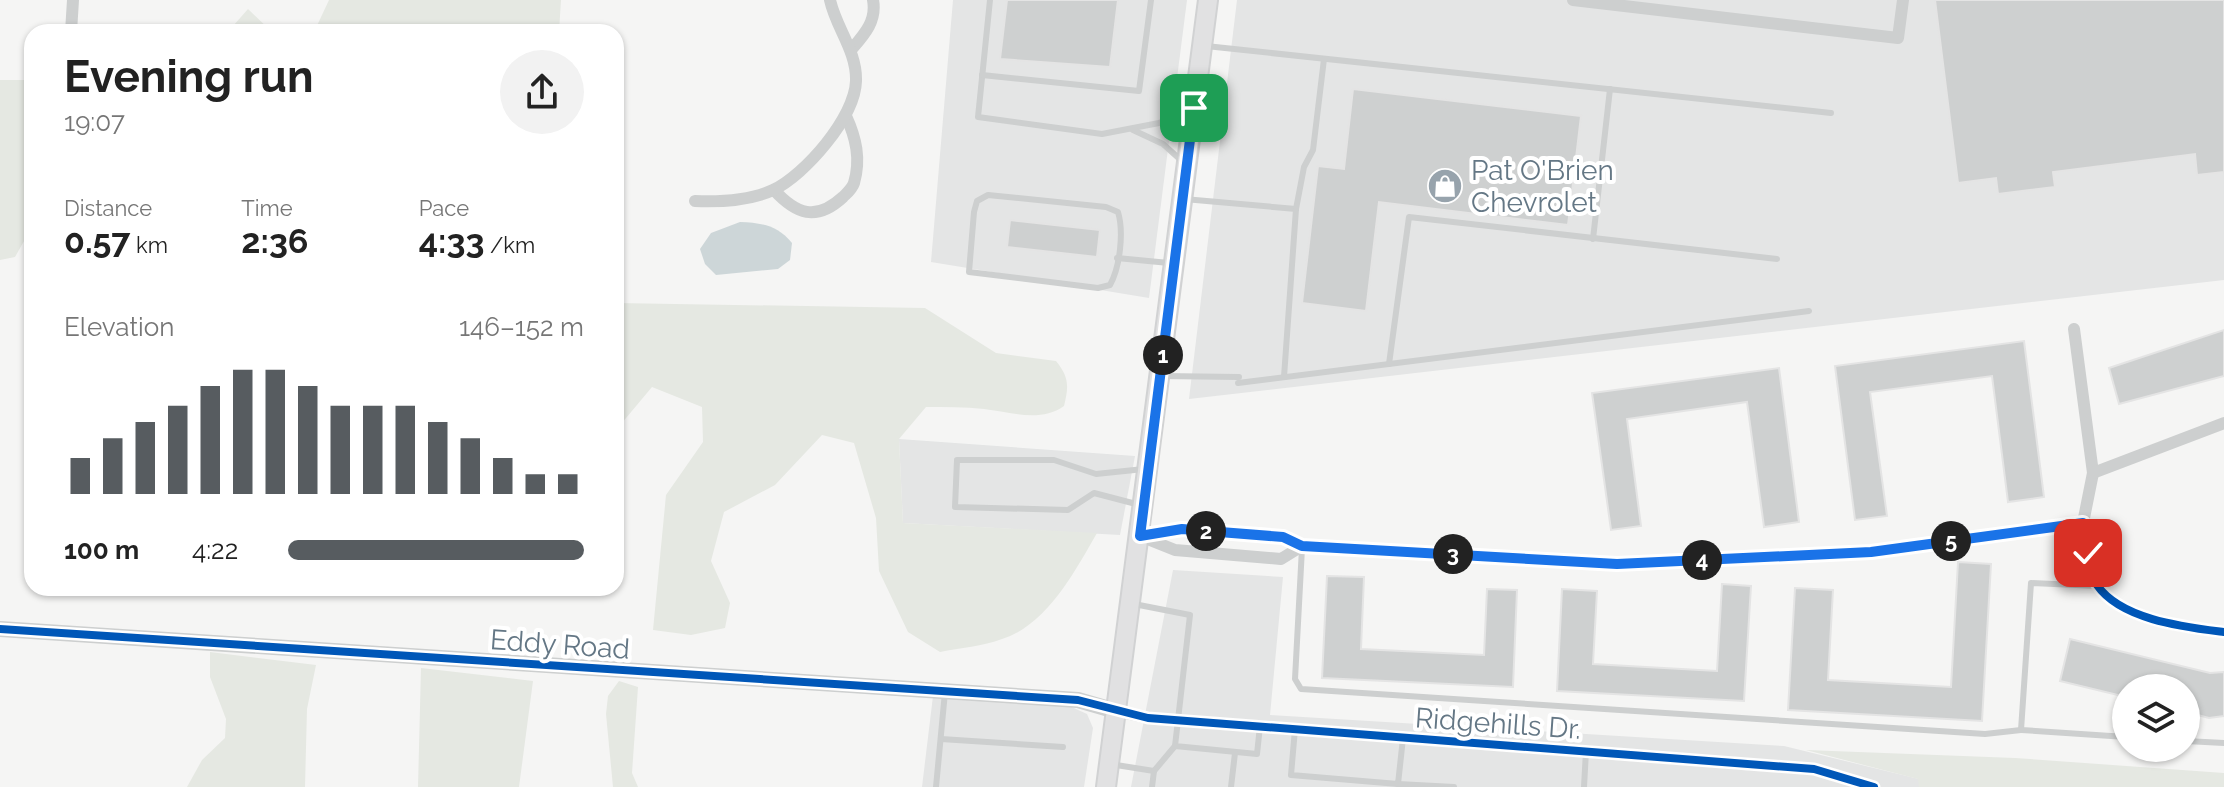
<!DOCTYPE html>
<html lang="en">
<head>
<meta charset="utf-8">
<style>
  :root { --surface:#fff; --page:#f2f2f2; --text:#222; --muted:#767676; --accent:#575c60 }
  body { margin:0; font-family:Raleway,sans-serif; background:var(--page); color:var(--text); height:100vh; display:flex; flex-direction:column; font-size:30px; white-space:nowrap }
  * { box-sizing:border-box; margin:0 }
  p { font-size:26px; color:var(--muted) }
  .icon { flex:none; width:44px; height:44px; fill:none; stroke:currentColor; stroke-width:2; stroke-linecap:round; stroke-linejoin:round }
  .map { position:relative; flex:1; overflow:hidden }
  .details { position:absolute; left:24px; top:24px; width:600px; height:572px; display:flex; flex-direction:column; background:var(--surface); border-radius:24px; box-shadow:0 2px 6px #0004 }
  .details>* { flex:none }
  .controls { position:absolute; left:2112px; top:674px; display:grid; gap:16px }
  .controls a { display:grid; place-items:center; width:88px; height:88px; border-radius:50%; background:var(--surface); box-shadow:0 2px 6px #0004; font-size:40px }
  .pin { position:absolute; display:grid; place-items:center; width:68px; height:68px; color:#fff; margin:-34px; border-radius:16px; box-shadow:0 4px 12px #0006 }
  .km { position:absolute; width:40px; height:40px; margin:-20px; border-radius:50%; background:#222; color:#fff; font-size:22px; line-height:40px; text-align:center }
  .round { display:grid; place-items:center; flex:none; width:84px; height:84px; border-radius:42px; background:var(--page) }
  .headline { display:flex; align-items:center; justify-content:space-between; height:136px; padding:0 40px }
  h1 { font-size:44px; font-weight:700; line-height:60px }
  .metrics { display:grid; grid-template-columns:repeat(3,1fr); gap:12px; height:136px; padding:8px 40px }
  .metrics div { display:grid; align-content:center }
  .metrics b { font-size:34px; font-weight:700 }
  .metrics small { font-size:22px; font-weight:400 }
  .metrics p { font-size:22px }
  .chart { height:224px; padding:16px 40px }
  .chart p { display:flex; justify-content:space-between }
  .chart svg { width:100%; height:144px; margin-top:8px; stroke:var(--accent); stroke-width:6 }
  ul { padding:0 40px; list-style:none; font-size:26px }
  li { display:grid; grid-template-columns:128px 96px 1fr; align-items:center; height:60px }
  li i { height:20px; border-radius:10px; background:var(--accent) }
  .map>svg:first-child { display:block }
  .built { fill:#e4e5e5 }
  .green { fill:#e5e8e2 }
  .water { fill:#cdd6d8 }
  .building { fill:#ced0d0; stroke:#e4e4e4; stroke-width:2 }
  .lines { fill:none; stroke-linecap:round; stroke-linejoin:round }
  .secondary-casing { stroke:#d1d2d3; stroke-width:22 }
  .service { stroke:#cdcfcf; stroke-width:6 }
  .minor { stroke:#cdcfcf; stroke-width:12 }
  .tertiary { stroke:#cdcfcf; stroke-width:16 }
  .secondary { stroke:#e1e1e2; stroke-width:18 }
  .cycleway-casing { stroke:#fff; stroke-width:13 }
  .cycleway { stroke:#0057b8; stroke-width:8 }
  .route-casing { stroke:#fff; stroke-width:16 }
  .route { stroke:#1a73e8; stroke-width:10 }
  .labels { text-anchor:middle; stroke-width:8; stroke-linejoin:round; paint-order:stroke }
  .poi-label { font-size:28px; fill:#647785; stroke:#fff; text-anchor:start }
  .street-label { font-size:28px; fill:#647785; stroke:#fff }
</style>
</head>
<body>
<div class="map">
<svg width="2224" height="787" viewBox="0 0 2224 787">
  <rect width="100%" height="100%" fill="#f5f5f4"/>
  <!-- built -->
  <g class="built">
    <polygon points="953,0 1187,0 1149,298 931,262"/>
    <polygon points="1237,0 2224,0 2224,280 1189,399"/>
    <polygon points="899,439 1135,456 1120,535 903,523"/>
    <polygon points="1173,570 1283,577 1270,715 1784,746 1919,779 1919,787 1131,787"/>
    <polygon points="933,696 1065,704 1087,714 1093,728 1084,787 922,787"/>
  </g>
  <!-- green -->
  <g class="green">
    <polygon points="329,0 561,0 559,32 314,32"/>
    <polygon points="248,9 272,32 213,32 233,26"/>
    <polygon points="0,80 32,80 32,187 28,234 15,257 0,260"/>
    <path d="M616 303 925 308 996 353 1056 361C1069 377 1069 386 1064 406 1040 423 1011 412 984 409 965 407 945 407 926 407L899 439 903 523 1097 533C1075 571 1047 625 1002 639 983 646 960 648 940 652L908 632 879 571 876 518 854 443 822 435 775 485 724 512 711 561 730 603 725 628 691 635 653 630 666 495 703 442 702 407 652 387 616 430Z"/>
    <polygon points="210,652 316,665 307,709 305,787 187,787 202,760 225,738 226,719 210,677"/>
    <polygon points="421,668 533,681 519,787 418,787"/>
    <polygon points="619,681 638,687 632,773 638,787 613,787 606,714 608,696"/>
    <polygon points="1806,750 2015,758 2224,773 2224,787 1919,787 1918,779"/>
  </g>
  <!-- water -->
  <path class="water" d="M740 222C762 223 777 225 792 243L790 260 778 269 716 275 705 264 700 249 711 233Z"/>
  <!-- building -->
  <g class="building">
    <polygon points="1007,0 1118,0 1110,67 1000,59"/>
    <polygon points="1935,0 2224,0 2224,172 2197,175 2195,154 2053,172 2055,187 1998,194 1996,178 1958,183"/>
    <polygon points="1353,89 1581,116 1568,225 1379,202 1366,311 1302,303 1318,166 1344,169"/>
    <polygon points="1010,220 1100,230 1097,257 1007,247"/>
    <polygon points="2224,330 2224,376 2119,404 2109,368"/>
    <polygon points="2024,341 2044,497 2008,502 1992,376 1870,392 1887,516 1855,520 1835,366"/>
    <polygon points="1779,368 1799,522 1764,527 1747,402 1627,419 1641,526 1611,530 1592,393"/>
    <polygon points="1958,562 1991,564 1982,721 1788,710 1795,588 1833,590 1828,680 1951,687"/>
    <polygon points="1327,576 1364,577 1361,649 1484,655 1487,589 1517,590 1513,687 1322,678"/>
    <polygon points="1722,584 1751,586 1744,701 1557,691 1562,589 1597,591 1593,664 1717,671"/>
    <polygon points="2070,639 2210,673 2224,672 2224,716 2209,718 2186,712 2186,688 2126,688 2126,697 2060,681"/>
  </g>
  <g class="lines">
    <!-- secondary casing -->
    <g class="secondary-casing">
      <polyline id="secondary" points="1106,787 1208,0"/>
    </g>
    <!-- service -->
    <g class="service">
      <polyline points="990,0 978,117 1102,134 1159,123 1192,109"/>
      <polyline points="1206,46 1831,113"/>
      <polyline points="982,75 1139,91 1151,0"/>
      <polyline points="1133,130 1163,144 1183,162"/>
      <path d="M988 195 1106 207 1118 212C1124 232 1120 267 1110 285L1098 288 969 272 974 212 977 201Z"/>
      <polyline points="1184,199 1296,209"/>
      <polyline points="1593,239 1610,89"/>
      <polyline points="1117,258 1169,263"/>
      <polyline points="1389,364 1409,217 1777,259"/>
      <polyline points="1162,376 1239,377"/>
      <polyline points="1284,377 1296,209 1304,167 1313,150 1324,59"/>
      <polyline points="1238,383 1809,311"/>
      <polyline points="1140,505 1094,493 1068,510 955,507 957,460 1054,460 1096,474 1144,469"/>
      <polyline points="1302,548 1295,679 1301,689 1985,734 2021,730"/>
      <polyline points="2098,586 2031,583 2021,730 2126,737"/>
      <polyline points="1134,604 1190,615 1175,746 1257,754 1260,726"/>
      <polyline points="1295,729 1291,775 1398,784 1403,738"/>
      <polyline points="941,739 1063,747"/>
      <polyline points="2186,741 2224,743"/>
      <polyline points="1110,764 1154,771"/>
      <polyline points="1398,784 1454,787"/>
      <polyline points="936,787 945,692"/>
      <polyline points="1152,787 1154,771 1175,746"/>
      <polyline points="1231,787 1235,753"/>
      <polyline points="1584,787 1586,751"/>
    </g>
    <!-- minor -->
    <g class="minor">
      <polyline points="1573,0 1898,38 1903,0"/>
      <polyline points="71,32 73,0"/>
      <path d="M851 50C864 35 877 21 873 0"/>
      <path d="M774 190C796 214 816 222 843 197 847 193 852 189 854 183 861 159 856 138 846 116"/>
      <path d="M695 201C721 202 749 201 773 190 805 175 855 117 856 81 857 51 836 28 830 0"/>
      <polyline points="2074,329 2093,473 2083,523"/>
      <polyline points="2093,473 2224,423"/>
      <path d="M1140 536 1182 529 1283 537 1302 546 1617 564 1871 552 2083 523C2086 540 2088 572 2097 585 2121 620 2185 627 2224 632"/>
      <polyline points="1140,536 1175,550 1281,559 1302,546"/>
      <polyline points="1116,711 1148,718 1814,769 1874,787"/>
    </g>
    <!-- tertiary -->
    <polyline class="tertiary" points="0,629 1078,700 1116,711"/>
    <!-- secondary -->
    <use href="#secondary" class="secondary"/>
    <!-- cycleway casing -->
    <g class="cycleway-casing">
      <g id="cycleway">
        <path d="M1140 536 1182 529 1283 537 1302 546 1617 564 1871 552 2083 523C2086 540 2088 572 2097 585 2121 620 2185 627 2224 632"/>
        <polyline points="0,629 1078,700 1148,718 1814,769 1874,787"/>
      </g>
    </g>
    <!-- cycleway -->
    <use href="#cycleway" class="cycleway"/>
  </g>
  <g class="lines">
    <!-- route casing -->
    <g class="route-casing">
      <polyline id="route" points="1194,108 1140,536 1182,529 1283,537 1302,546 1617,564 1871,552 2083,523 2088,553"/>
    </g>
    <!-- route -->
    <use href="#route" class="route"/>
  </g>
  <!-- icons -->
  <defs>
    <g id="shop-disc" transform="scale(1.8)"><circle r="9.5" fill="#97a3ac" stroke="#fff"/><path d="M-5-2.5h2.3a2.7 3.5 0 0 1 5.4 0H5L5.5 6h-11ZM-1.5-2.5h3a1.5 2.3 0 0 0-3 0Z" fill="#fff"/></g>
  </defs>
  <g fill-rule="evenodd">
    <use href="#shop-disc" x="1445" y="186"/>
  </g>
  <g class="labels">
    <!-- poi labels -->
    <g class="poi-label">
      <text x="1471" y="180">Pat O'Brien<tspan x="1471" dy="32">Chevrolet</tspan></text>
    </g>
    <!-- street labels -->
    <g class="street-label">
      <text transform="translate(560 644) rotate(4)" y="10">Eddy Road</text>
      <text transform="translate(1498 723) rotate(4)" y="10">Ridgehills Dr.</text>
    </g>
  </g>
</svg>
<div class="controls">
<a><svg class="icon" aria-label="layers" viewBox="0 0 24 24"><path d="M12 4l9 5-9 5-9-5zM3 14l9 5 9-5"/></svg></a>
</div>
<div class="pin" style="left:1194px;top:108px;background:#1e9e55"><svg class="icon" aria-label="arrive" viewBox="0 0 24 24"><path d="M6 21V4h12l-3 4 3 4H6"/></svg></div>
<div class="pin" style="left:2088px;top:553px;background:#d93025"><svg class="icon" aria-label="check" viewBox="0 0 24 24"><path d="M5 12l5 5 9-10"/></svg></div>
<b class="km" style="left:1163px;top:355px">1</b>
<b class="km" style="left:1206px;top:531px">2</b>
<b class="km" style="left:1453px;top:554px">3</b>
<b class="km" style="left:1702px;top:560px">4</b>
<b class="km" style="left:1951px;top:541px">5</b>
<section class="details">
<div class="headline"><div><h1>Evening run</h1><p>19:07</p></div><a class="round"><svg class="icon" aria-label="share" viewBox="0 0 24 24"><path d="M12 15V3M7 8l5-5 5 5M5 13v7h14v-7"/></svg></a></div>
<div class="metrics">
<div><p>Distance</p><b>0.57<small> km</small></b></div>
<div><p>Time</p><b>2:36</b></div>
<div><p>Pace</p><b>4:33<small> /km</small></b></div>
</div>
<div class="chart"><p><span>Elevation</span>146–152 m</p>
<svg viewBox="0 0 160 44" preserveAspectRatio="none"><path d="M5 44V33M15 44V27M25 44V22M35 44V17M45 44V11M55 44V6M65 44V6M75 44V11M85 44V17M95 44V17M105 44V17M115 44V22M125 44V27M135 44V33M145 44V38M155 44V38"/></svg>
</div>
<ul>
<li><b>100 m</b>4:22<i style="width:100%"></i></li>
</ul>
</section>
</div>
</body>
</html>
